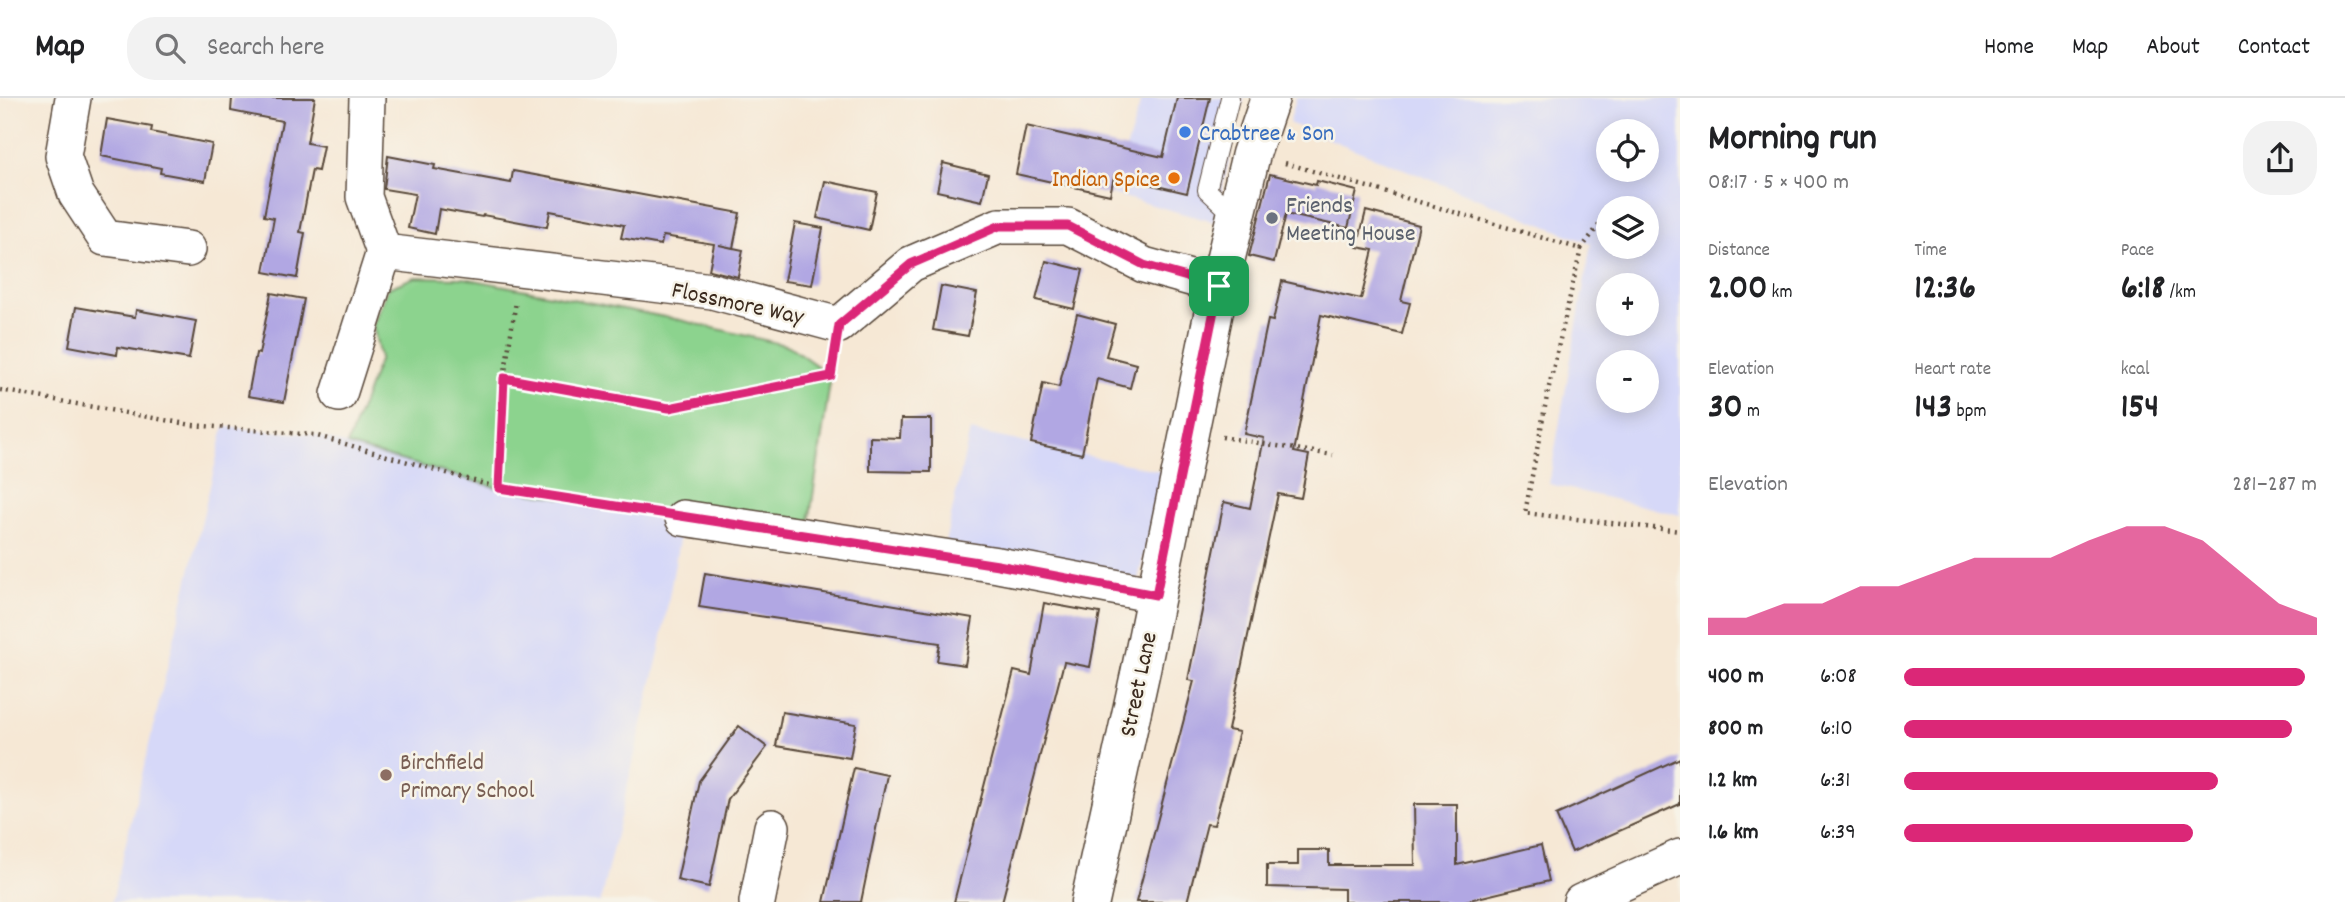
<!DOCTYPE html>
<html lang="en">
<head>
<meta charset="utf-8">
<style>
  :root { --surface:#fff; --page:#f2f2f2; --text:#202124; --muted:#757577; --line:#e0e0e0; --accent:#db2777 }
  body { margin:0; font-family:Dekko,sans-serif; background:var(--page); color:var(--text); height:100vh; display:flex; flex-direction:column; font-size:26px; white-space:nowrap }
  * { box-sizing:border-box; margin:0 }
  p { font-size:23px; color:var(--muted) }
  .icon { flex:none; width:38px; height:38px; fill:none; stroke:currentColor; stroke-width:2; stroke-linecap:round; stroke-linejoin:round }
  .map { position:relative; flex:1; overflow:hidden }
  .drawer { display:flex; flex-direction:column; background:var(--surface); width:665px }
  .drawer>* { flex:none }
  .buttons { position:absolute; left:1596px; top:21px; display:grid; gap:14px }
  .buttons a { display:grid; place-items:center; width:63px; height:63px; border-radius:50%; background:var(--surface); box-shadow:0 4px 18px #0003; font-size:35px }
  .pin { position:absolute; display:grid; place-items:center; width:60px; height:60px; color:#fff; margin:-30px; border-radius:14px; box-shadow:0 4px 10px #0006 }
  .round { display:grid; place-items:center; flex:none; width:74px; height:74px; border-radius:28px; background:var(--page) }
  .headline { display:flex; align-items:center; justify-content:space-between; height:119px; padding:0 28px }
  h1 { font-size:38px; font-weight:800; line-height:52px }
  .stats { display:grid; grid-template-columns:repeat(3,1fr); gap:10px; height:119px; padding:7px 28px }
  .stats div { display:grid; align-content:center }
  .stats b { font-size:35px; font-weight:800 }
  .stats small { font-size:19px; font-weight:400 }
  .stats p { font-size:19px }
  .chart { height:196px; padding:14px 28px }
  .chart p { display:flex; justify-content:space-between }
  .chart svg { width:100%; height:126px; margin-top:7px; fill:var(--accent); opacity:.7 }
  ul { padding:0 28px; list-style:none; font-size:23px }
  li { display:grid; grid-template-columns:112px 84px 1fr; align-items:center; height:52px }
  li i { height:18px; border-radius:9px; background:var(--accent) }
  header { display:flex; align-items:center; gap:42px; box-sizing:border-box; height:98px; padding:0 35px; background:var(--surface); border-bottom:2px solid var(--line) }
  header strong { font-size:33px }
  nav { display:flex; gap:38px; margin-inline-start:auto; font-size:24px }
  .search { width:490px; height:63px; background:var(--page); display:flex; align-items:center; gap:18px; box-sizing:border-box; padding:0 24px; border-radius:28px; color:var(--muted); font-size:26px }
  main { display:flex; flex:1; min-height:0 }
  .map>svg:first-child { display:block }
  .built { fill:#d6d8f8; fill-rule:evenodd }
  .green { fill:#8cd38e; stroke:#647e56; stroke-width:2 }
  .building { fill:#b1a7e3 }
  .lines { fill:none; stroke-linecap:round; stroke-linejoin:round }
  .service-casing { stroke:#574639; stroke-width:20 }
  .minor-casing { stroke:#574639; stroke-width:38 }
  .tertiary-casing { stroke:#574639; stroke-width:41 }
  .path { stroke:#574639; stroke-width:4.5; stroke-dasharray:2 5; stroke-linecap:butt }
  .service { stroke:#fff; stroke-width:18 }
  .minor { stroke:#fff; stroke-width:35 }
  .tertiary { stroke:#fff; stroke-width:38 }
  .route-casing { stroke:#fff; stroke-width:14 }
  .route { stroke:#db2777; stroke-width:9 }
  .shop-dot { fill:#3f7fe0; stroke:#f7f3e8; stroke-width:2.5 }
  .food-dot { fill:#e8710a; stroke:#f7f3e8; stroke-width:2.5 }
  .worship-dot { fill:#6b7280; stroke:#f7f3e8; stroke-width:2.5 }
  .education-dot { fill:#8d6e63; stroke:#f7f3e8; stroke-width:2.5 }
  .labels { text-anchor:middle; stroke-width:5; stroke-linejoin:round; paint-order:stroke }
  .shop-label { font-size:24px; fill:#366cbe; stroke:#f7f3e8; text-anchor:start }
  .food-label { font-size:24px; fill:#c56008; stroke:#f7f3e8; text-anchor:end }
  .worship-label { font-size:24px; fill:#5b616d; stroke:#f7f3e8; text-anchor:start }
  .street-label { font-size:24px; fill:#3b2a1e; stroke:#f7f3e8 }
  .education-label { font-size:24px; fill:#785e54; stroke:#f7f3e8; text-anchor:start }
</style>
</head>
<body>
<header>
<strong>Map</strong>
<div class="search"><svg class="icon" aria-label="search" viewBox="0 0 24 24"><circle cx="10" cy="10" r="6"/><path d="M15 15l6 6"/></svg>Search here</div>
<nav><a>Home</a><a>Map</a><a>About</a><a>Contact</a></nav>
</header>
<main>
<div class="map">
<svg width="1680" height="804" viewBox="0 0 1680 804">
  <rect width="100%" height="100%" fill="#f7f3e8"/>
  <filter id="ink" filterUnits="userSpaceOnUse"><feTurbulence type="fractalNoise" baseFrequency=".0143" numOctaves="2"/><feDisplacementMap in="SourceGraphic" scale="14" xChannelSelector="R" yChannelSelector="G"/><feConvolveMatrix kernelMatrix="1 2 1 2 8 2 1 2 1" color-interpolation-filters="sRGB"/></filter>
  <filter id="wash" filterUnits="userSpaceOnUse"><feTurbulence type="fractalNoise" baseFrequency=".00686" numOctaves="4" result="noise"/><feDisplacementMap in="SourceGraphic" scale="28" xChannelSelector="R" yChannelSelector="G"/><feGaussianBlur stdDeviation="1.57" result="paint"/><feColorMatrix in="noise" values="0 0 0 0 0 0 0 0 0 0 0 0 0 0 0 0 0 1.4 0 .05"/><feComposite in="paint" operator="in"/></filter>
  <g filter="url(#wash)">
    <rect width="100%" height="100%" fill="#f6e8d5"/>
    <!-- built -->
    <g class="built">
      <polygon points="1142,0 1244,0 1214,124 1112,96"/>
      <path d="M1296 0H1680V417L1549 386 1591 146 1289 25ZM1647 33V72H1608V33ZM1647 110V149H1608V110ZM1608 187H1647V226H1608ZM1608 264H1647V303H1608Z"/>
      <polygon points="224,329 314,337 499,390 683,420 660,550 600,804 112,804"/>
      <polygon points="970,333 1165,374 1138,481 945,445"/>
    </g>
    <!-- green -->
    <polygon class="green" points="415,179 464,180 680,222 789,248 831,278 807,438 499,390 347,347 380,260 373,227 388,190"/>
    <g id="blocks">
      <!-- building -->
      <g class="building">
        <polygon points="232,0 315,0 307,45 323,48 318,73 312,72 300,134 305,135 297,180 264,174 274,120 264,118 282,23 231,13"/>
        <polygon points="1177,0 1210,0 1187,95 1114,78 1110,97 1016,76 1026,28 1163,59"/>
        <polygon points="107,21 152,29 151,34 212,46 205,83 160,75 161,70 101,58"/>
        <polygon points="388,58 435,67 434,71 511,85 513,73 740,115 733,150 719,147 743,152 738,179 709,172 714,146 663,138 661,147 621,140 624,127 550,113 547,129 483,117 482,119 439,111 435,136 408,130 415,96 384,91"/>
        <polygon points="943,65 988,76 982,103 937,93"/>
        <polygon points="1270,76 1316,87 1317,83 1357,93 1348,130 1286,116 1274,164 1249,158"/>
        <polygon points="825,83 877,94 869,132 817,120"/>
        <polygon points="1366,113 1419,127 1401,203 1410,205 1402,236 1321,217 1294,354 1309,357 1301,400 1278,396 1228,632 1239,634 1214,727 1207,726 1187,804 1136,804 1194,583 1188,582 1224,404 1250,410 1264,340 1244,336 1268,222 1273,223 1282,183 1361,201 1373,152 1357,149"/>
        <polygon points="795,125 823,130 812,187 784,183"/>
        <polygon points="1046,163 1083,172 1074,211 1036,202"/>
        <polygon points="941,188 977,195 968,238 933,232"/>
        <polygon points="271,195 304,201 284,304 248,298 256,255 259,256"/>
        <polygon points="76,209 135,219 136,212 196,223 189,261 118,249 117,257 69,248"/>
        <polygon points="1077,216 1115,226 1106,258 1136,266 1130,290 1097,281 1082,356 1031,345 1043,285 1059,289"/>
        <polygon points="901,321 931,321 931,374 870,373 870,339 900,340"/>
        <polygon points="705,475 973,520 965,567 937,563 940,545 699,509"/>
        <polygon points="1044,505 1100,515 1090,569 1064,564 1002,804 954,804 1014,573 1031,577"/>
        <polygon points="782,614 856,626 850,660 776,648"/>
        <polygon points="739,628 767,649 728,701 709,789 677,782 699,683"/>
        <polygon points="1680,660 1680,706 1572,754 1556,717"/>
        <polygon points="854,670 887,677 861,804 824,804"/>
        <polygon points="1414,706 1457,706 1457,767 1541,747 1549,783 1461,804 1344,804 1344,791 1267,789 1267,767 1298,767 1298,752 1329,752 1329,767 1415,767"/>
      </g>
    </g>
  </g>
  <g filter="url(#ink)">
    <use href="#blocks" fill-opacity="0" stroke="#574639" stroke-width="2"/>
    <g class="lines">
      <!-- service casing -->
      <g class="service-casing">
        <polyline id="service" points="1230,0 1207,92 1236,119"/>
      </g>
      <!-- minor casing -->
      <g class="minor-casing">
        <g id="minor">
          <polyline points="73,0 63,58 76,96 105,140 188,151"/>
          <polyline points="367,0 364,99 384,154 712,193 839,227 911,166 999,128 1068,128 1144,167 1219,188"/>
          <polyline points="339,296 384,154"/>
          <polyline points="683,420 998,467 1156,497"/>
          <polyline points="757,804 772,729"/>
          <polyline points="1581,804 1680,759"/>
        </g>
      </g>
      <!-- tertiary casing -->
      <g class="tertiary-casing">
        <polyline id="tertiary" points="1090,804 1140,576 1219,188 1251,56 1270,0"/>
      </g>
      <!-- path -->
      <g class="path">
        <polyline points="1285,65 1581,151 1548,293 1525,415 1680,433"/>
        <polyline points="1581,151 1608,115"/>
        <polyline points="504,280 669,310 831,278 834,259"/>
        <polyline points="0,292 192,327 314,337 499,390 651,415"/>
        <polyline points="1222,339 1333,357"/>
        <polyline points="499,390 504,280 516,203"/>
      </g>
      <!-- service -->
      <use href="#service" class="service"/>
      <!-- minor -->
      <use href="#minor" class="minor"/>
      <!-- tertiary -->
      <use href="#tertiary" class="tertiary"/>
    </g>
  </g>
  <g class="lines" filter="url(#ink)">
    <!-- route casing -->
    <g class="route-casing">
      <polygon id="route" points="999,128 1068,128 1144,167 1219,188 1156,497 998,467 499,390 504,280 669,310 831,278 839,227 911,166"/>
    </g>
    <!-- route -->
    <use href="#route" class="route"/>
  </g>
  <!-- markers -->
  <circle class="shop-dot" cx="1185" cy="34" r="7"/>
  <circle class="food-dot" cx="1174" cy="80" r="7"/>
  <circle class="worship-dot" cx="1272" cy="120" r="7"/>
  <circle class="education-dot" cx="386" cy="677" r="7"/>
  <g class="labels">
    <!-- shop labels -->
    <g class="shop-label">
      <text x="1199" y="42">Crabtree &amp; Son</text>
    </g>
    <!-- food labels -->
    <g class="food-label">
      <text x="1160" y="88">Indian Spice</text>
    </g>
    <!-- worship labels -->
    <g class="worship-label">
      <text x="1286" y="114">Friends<tspan x="1286" dy="28">Meeting House</tspan></text>
    </g>
    <!-- street labels -->
    <g class="street-label">
      <text transform="translate(738 204) rotate(12)" y="8">Flossmore Way</text>
      <text transform="translate(1137 586) rotate(-78)" y="8">Street Lane</text>
    </g>
    <!-- education labels -->
    <g class="education-label">
      <text x="400" y="671">Birchfield<tspan x="400" dy="28">Primary School</tspan></text>
    </g>
  </g>
</svg>
<div class="buttons">
<a><svg class="icon" aria-label="locate" viewBox="0 0 24 24"><circle cx="12" cy="12" r="6"/><path d="M12 2v4M12 18v4M2 12h4M18 12h4"/></svg></a>
<a><svg class="icon" aria-label="layers" viewBox="0 0 24 24"><path d="M12 4l9 5-9 5-9-5zM3 14l9 5 9-5"/></svg></a>
<a>+</a>
<a>−</a>
</div>
<div class="pin" style="left:1219px;top:188px;background:#1e9e55"><svg class="icon" aria-label="arrive" viewBox="0 0 24 24"><path d="M6 21V4h12l-3 4 3 4H6"/></svg></div>
</div>
<section class="drawer">
<div class="headline"><div><h1>Morning run</h1><p>08:17 · 5 × 400 m</p></div><a class="round"><svg class="icon" aria-label="share" viewBox="0 0 24 24"><path d="M12 15V3M7 8l5-5 5 5M5 13v7h14v-7"/></svg></a></div>
<div class="stats">
<div><p>Distance</p><b>2.00<small> km</small></b></div>
<div><p>Time</p><b>12:36</b></div>
<div><p>Pace</p><b>6:18<small> /km</small></b></div>
</div>
<div class="stats">
<div><p>Elevation</p><b>30<small> m</small></b></div>
<div><p>Heart rate</p><b>143<small> bpm</small></b></div>
<div><p>kcal</p><b>154</b></div>
</div>
<div class="chart"><p><span>Elevation</span>281–287 m</p>
<svg viewBox="0 0 160 44" preserveAspectRatio="none"><path d="M0 44V38L10 38L20 33L30 33L40 27L50 27L60 22L70 17L80 17L90 17L100 11L110 6L120 6L130 11L140 22L150 33L160 38V44z"/></svg>
</div>
<ul>
<li><b>400 m</b>6:08<i style="width:97%"></i></li>
<li><b>800 m</b>6:10<i style="width:94%"></i></li>
<li><b>1.2 km</b>6:31<i style="width:76%"></i></li>
<li><b>1.6 km</b>6:39<i style="width:70%"></i></li>
</ul>
</section>
</main>
</body>
</html>
